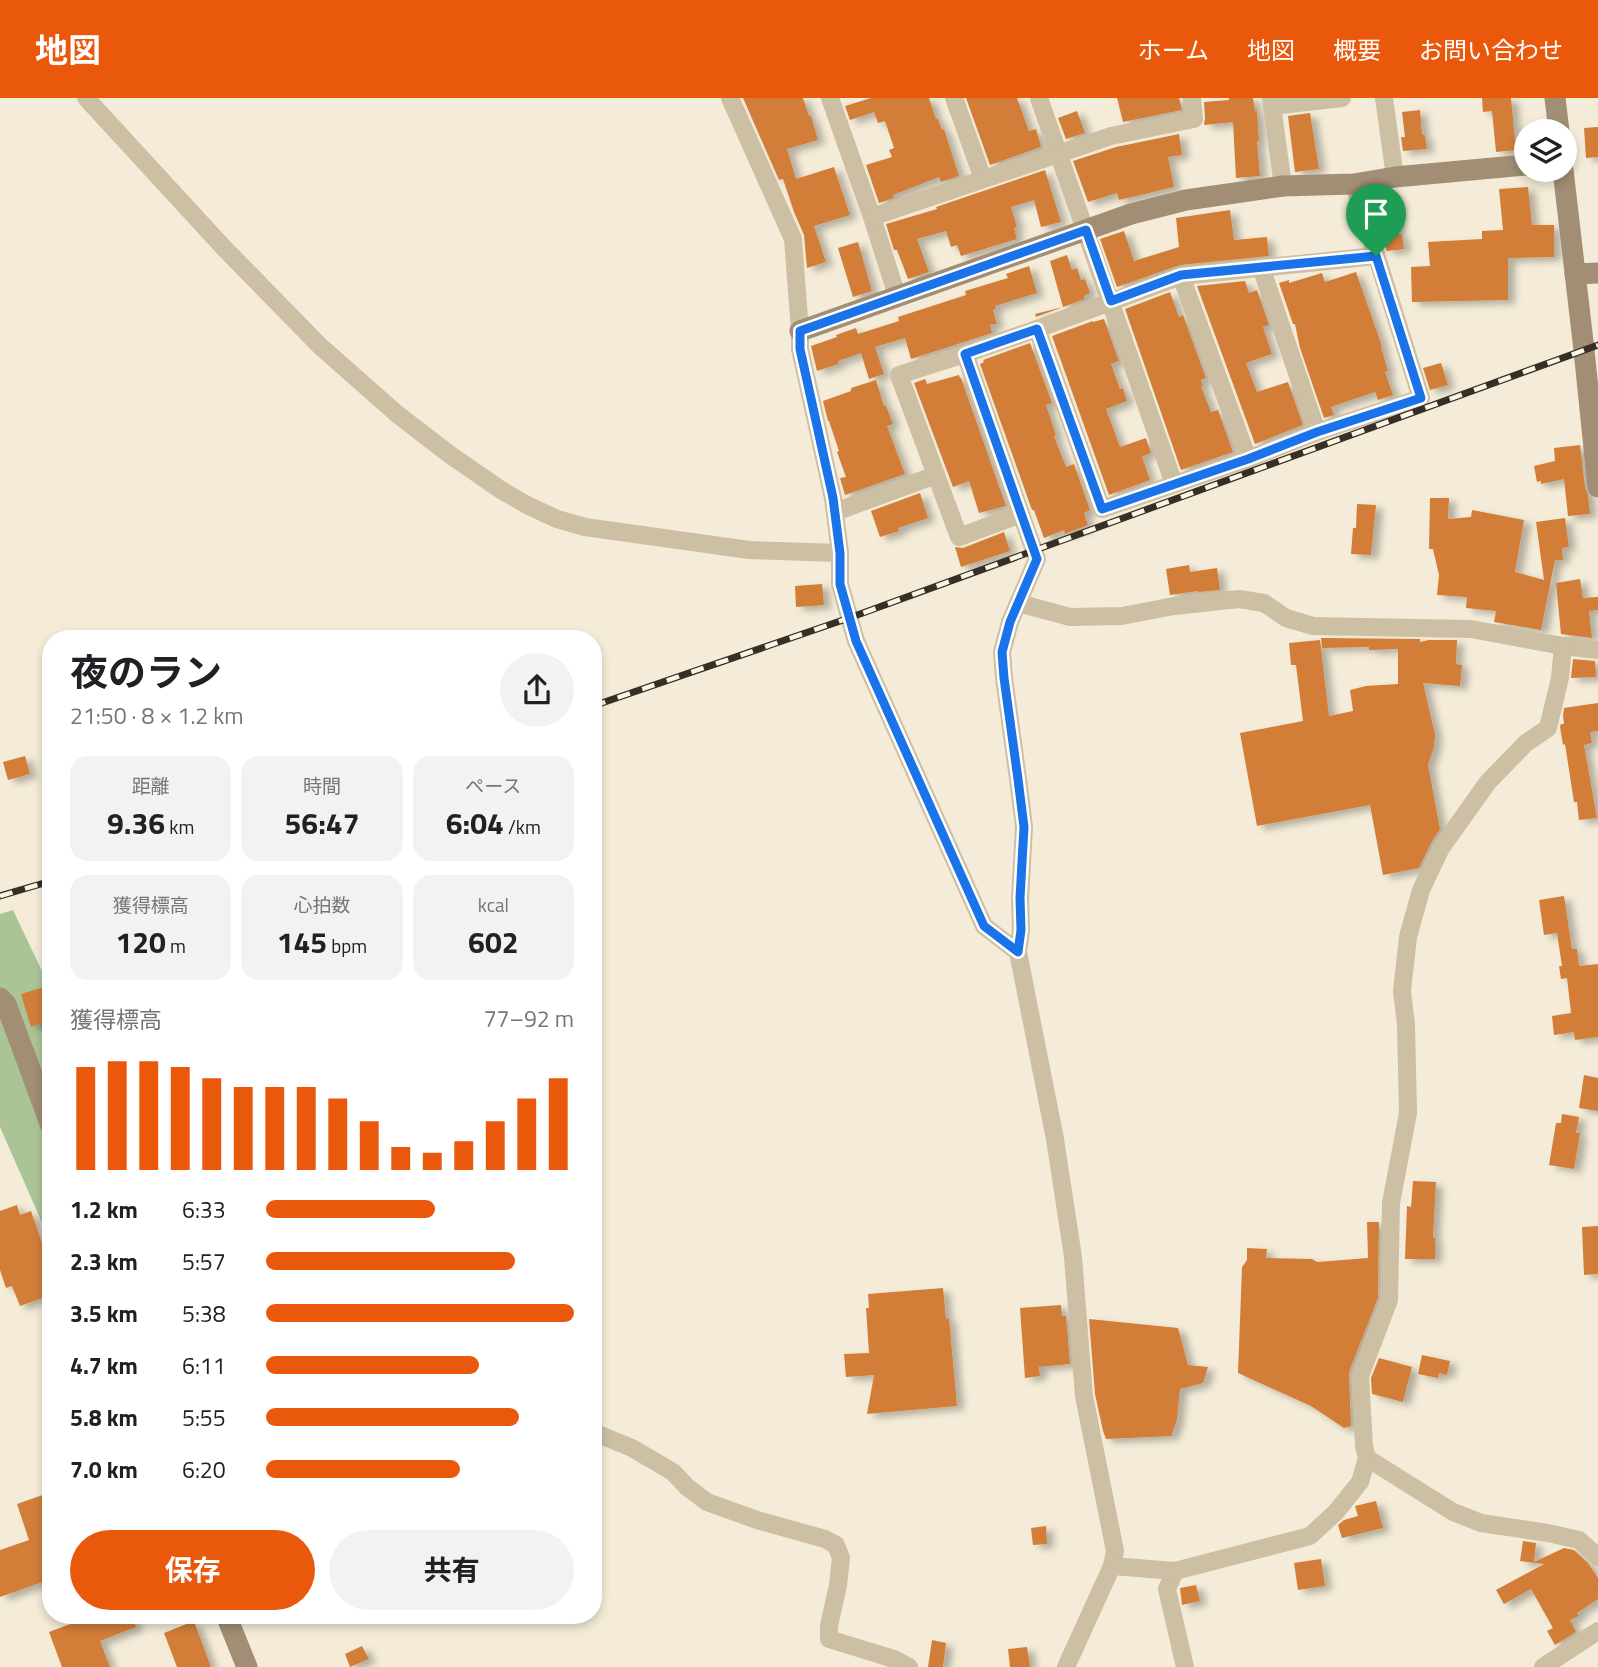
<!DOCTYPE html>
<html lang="ja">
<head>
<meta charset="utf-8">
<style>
  :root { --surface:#fff; --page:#f2f2f2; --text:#202124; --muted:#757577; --accent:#ea580c }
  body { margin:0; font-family:"Titillium Web","Noto Sans JP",sans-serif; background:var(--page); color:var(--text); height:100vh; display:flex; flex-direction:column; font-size:26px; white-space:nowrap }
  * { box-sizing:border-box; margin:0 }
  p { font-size:23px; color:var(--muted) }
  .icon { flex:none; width:38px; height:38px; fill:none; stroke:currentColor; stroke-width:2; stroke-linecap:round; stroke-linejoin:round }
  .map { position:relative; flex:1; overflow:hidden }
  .details { position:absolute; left:42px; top:532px; width:560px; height:994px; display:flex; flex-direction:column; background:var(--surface); border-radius:28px; box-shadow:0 4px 10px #0003 }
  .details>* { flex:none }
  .buttons { position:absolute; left:1514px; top:21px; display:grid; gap:14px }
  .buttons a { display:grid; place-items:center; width:63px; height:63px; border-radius:50%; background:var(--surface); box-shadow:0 4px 10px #0003; font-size:35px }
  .pin { position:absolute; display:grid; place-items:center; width:60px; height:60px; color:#fff; margin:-72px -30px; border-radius:50% 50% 50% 0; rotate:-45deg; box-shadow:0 0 7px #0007 }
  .pin .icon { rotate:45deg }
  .round { display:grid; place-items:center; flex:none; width:74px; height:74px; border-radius:37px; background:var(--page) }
  .head { display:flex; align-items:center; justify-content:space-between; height:119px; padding:0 28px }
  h1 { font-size:38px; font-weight:700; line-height:52px }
  .figures { display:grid; grid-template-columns:repeat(3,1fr); gap:10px; height:119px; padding:7px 28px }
  .figures div { display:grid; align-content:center; border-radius:18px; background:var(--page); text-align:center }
  .figures b { font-size:30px; font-weight:700 }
  .figures small { font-size:19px; font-weight:400 }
  .figures p { font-size:19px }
  .chart { height:196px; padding:14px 28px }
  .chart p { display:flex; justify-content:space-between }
  .chart svg { width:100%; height:126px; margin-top:7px; stroke:var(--accent); stroke-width:6 }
  .primary-button { display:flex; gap:14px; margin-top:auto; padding:14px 28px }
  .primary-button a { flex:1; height:80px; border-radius:42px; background:var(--accent); color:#fff; font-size:28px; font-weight:700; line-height:80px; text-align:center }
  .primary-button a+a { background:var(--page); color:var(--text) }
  ul { padding:0 28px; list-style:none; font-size:23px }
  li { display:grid; grid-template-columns:112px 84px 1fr; align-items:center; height:52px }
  li i { height:18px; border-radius:9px; background:var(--accent) }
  header { display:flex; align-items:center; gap:42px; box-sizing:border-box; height:98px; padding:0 35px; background:var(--accent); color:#fff }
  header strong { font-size:33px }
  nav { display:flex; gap:38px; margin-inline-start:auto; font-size:24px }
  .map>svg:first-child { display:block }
  .green { fill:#abc496 }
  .building { fill:#d27e37; filter:url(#shadow) }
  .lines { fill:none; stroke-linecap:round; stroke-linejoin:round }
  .street { stroke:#cdbfa3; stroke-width:18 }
  .secondary { stroke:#a18e74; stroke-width:21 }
  .rail-casing { stroke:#372f26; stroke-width:7 }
  .rail { stroke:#fbf5e4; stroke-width:4.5; stroke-dasharray:13; stroke-linecap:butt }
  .route-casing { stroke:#fff; stroke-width:14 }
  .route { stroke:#1a73e8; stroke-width:9 }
</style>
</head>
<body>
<header>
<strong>地図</strong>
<nav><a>ホーム</a><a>地図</a><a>概要</a><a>お問い合わせ</a></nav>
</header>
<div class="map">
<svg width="1598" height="1569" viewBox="0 0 1598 1569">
  <defs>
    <filter id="shadow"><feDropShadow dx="7" dy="4" stdDeviation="3.5" flood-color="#0004"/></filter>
  </defs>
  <rect width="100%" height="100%" fill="#f4ecd8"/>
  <!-- green -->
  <polygon class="green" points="13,812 51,892 51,1145 0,1029 0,816"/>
  <!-- building -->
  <g class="building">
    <polygon points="743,0 803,0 809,18 811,18 818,42 787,51 796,81 834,69 850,117 814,128 826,164 807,170 804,137 794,114 783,81 779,82"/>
    <polygon points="871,0 929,0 936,21 938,21 942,32 944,31 959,78 941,84 939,79 893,97 894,100 879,105 866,67 892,59 889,52 894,50 885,23 878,25 874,14 850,22 845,8"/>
    <polygon points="966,0 1017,0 1029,33 1036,31 1041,49 990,67"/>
    <polygon points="1117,0 1179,0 1182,12 1123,24"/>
    <polygon points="1229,0 1253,0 1255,13 1257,12 1259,43 1257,43 1260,78 1236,80 1233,24 1204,27 1205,20 1204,4 1229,2"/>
    <polygon points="1482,0 1511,0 1516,52 1496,54 1492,13 1483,14"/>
    <polygon points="1420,12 1422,37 1425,37 1427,51 1403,53 1401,39 1405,39 1402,14"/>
    <polygon points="1077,13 1085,35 1066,41 1058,20"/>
    <polygon points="1310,15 1319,71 1295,74 1288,18"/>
    <polygon points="1598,29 1598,59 1586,60 1584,30"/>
    <polygon points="1179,36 1182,57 1168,59 1174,89 1119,102 1117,95 1088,104 1073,63 1116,49"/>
    <polygon points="1045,72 1061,124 1041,129 1034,102 1011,109 1017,129 1014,130 1017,141 961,158 957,147 951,149 946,133 917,141 929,174 908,181 897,152 894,152 886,126 937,111 936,109"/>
    <polygon points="1528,89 1532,127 1554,127 1554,159 1508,160 1508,202 1412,204 1411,169 1430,168 1428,144 1482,141 1482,133 1503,132 1499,91"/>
    <polygon points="1394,98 1399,137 1402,137 1404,151 1387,153 1377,122 1375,101"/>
    <polygon points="1230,112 1234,142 1267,139 1269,158 1180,167 1117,189 1100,141 1124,133 1134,163 1179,149 1176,120"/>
    <polygon points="858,144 872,193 853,199 838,150"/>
    <polygon points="1067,157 1072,172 1077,170 1081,182 1085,181 1090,195 1084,198 1085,201 1036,219 1035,216 1063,209 1050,163"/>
    <polygon points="1029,168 1037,195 995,208 996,211 993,212 997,226 990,227 992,235 911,261 905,240 875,249 884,276 869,281 861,255 838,263 838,266 817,273 811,248 837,239 836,237 856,230 858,236 899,223 898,219 966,197 965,193 1008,180 1006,176"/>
    <polygon points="1356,174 1382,248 1381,249 1388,273 1385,274 1393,297 1378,302 1375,294 1331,309 1334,317 1324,320 1300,250 1295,226 1293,226 1279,185 1289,182 1289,185 1322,175 1325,184"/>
    <polygon points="1245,183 1249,195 1257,192 1269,227 1263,229 1272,256 1246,265 1257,294 1288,284 1303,327 1255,346 1197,188"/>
    <polygon points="1170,194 1179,219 1183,217 1206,280 1201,282 1203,288 1201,288 1211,314 1218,312 1233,354 1181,372 1125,211"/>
    <polygon points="1104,221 1119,263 1111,266 1120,291 1123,290 1127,303 1106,311 1120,349 1146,340 1151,355 1142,359 1150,382 1109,397 1052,238 1093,223 1093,224"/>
    <polygon points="1030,245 1052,305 1046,307 1056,337 1054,338 1066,369 1074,366 1090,412 1084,415 1088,427 1065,436 1064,432 1044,440 1034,412 1032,412 980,266 984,264 983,262"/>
    <polygon points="1441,265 1448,287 1430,292 1423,270"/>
    <polygon points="959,277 960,280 961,280 1006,408 979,415 969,383 953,389 914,285 925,281 927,286"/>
    <polygon points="876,282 884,308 886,308 893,326 887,328 905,376 845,397 840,380 846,379 837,354 839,353 829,323 828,323 823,303 851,293 851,290"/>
    <polygon points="1580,347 1585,389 1588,397 1590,416 1568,418 1564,381 1541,386 1541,383 1537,384 1534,368 1555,363 1554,350"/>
    <polygon points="920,395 928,420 898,430 899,433 880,439 871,413"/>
    <polygon points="1430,400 1449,400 1448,421 1471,419 1472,412 1524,422 1515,474 1544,482 1536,424 1565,420 1569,449 1562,450 1563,462 1555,462 1541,532 1494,524 1496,513 1466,510 1467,499 1437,497 1439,477 1433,451 1429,451"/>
    <polygon points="1357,406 1376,407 1371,457 1351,456 1353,430 1356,430"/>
    <polygon points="1004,434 1010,453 961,469 955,449 963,450"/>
    <polygon points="1189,467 1190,474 1217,470 1220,492 1198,494 1198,493 1170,497 1166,471"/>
    <polygon points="1580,481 1583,500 1598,499 1598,512 1589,513 1592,540 1561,536 1556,485"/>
    <polygon points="822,486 824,507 796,509 795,488"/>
    <polygon points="1321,540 1420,541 1420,544 1429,542 1457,542 1456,566 1462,567 1460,588 1423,585 1435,636 1434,649 1428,667 1440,731 1431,745 1419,770 1383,777 1370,707 1257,728 1240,635 1303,623 1296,567 1291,567 1289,545 1320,542 1329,618 1353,613 1350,592 1366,588 1398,586 1398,551 1369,552 1369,549 1322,550"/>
    <polygon points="1573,561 1595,563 1596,579 1571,580"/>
    <polygon points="1598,605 1598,633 1590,634 1592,645 1584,647 1597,720 1579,722 1577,704 1574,704 1565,646 1563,647 1560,629 1561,626 1564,626 1563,617 1564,610"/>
    <polygon points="25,658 30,676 8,682 3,664"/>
    <polygon points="1564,798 1572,851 1577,851 1579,868 1598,866 1598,939 1575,942 1574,934 1554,937 1552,918 1571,915 1567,880 1561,881 1559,868 1562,868 1557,835 1544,837 1539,802"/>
    <polygon points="51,887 51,922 31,929 21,896"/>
    <polygon points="1584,977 1598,980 1598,1013 1579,1010"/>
    <polygon points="1562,1016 1579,1019 1576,1035 1580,1035 1574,1071 1549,1067 1556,1025 1561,1025"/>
    <polygon points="1413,1083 1436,1084 1433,1140 1435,1140 1435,1161 1405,1161 1407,1108 1411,1109"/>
    <polygon points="17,1107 20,1117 31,1113 51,1171 51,1197 20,1208 12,1188 6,1190 0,1172 0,1113"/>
    <polygon points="1367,1124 1379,1124 1378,1200 1349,1274 1351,1328 1344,1330 1311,1308 1238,1275 1242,1169 1247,1162 1247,1150 1267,1151 1266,1160 1312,1161 1317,1164 1368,1160"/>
    <polygon points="1598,1128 1598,1176 1584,1177 1582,1129"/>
    <polygon points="943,1190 946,1221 949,1220 957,1308 867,1316 874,1277 846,1279 844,1256 869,1255 866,1210 869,1210 868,1196"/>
    <polygon points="1061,1207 1062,1218 1066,1218 1070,1266 1039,1269 1040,1278 1025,1280 1020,1210"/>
    <polygon points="1089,1221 1178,1230 1188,1267 1208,1269 1203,1285 1180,1291 1177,1322 1171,1338 1106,1341 1103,1333 1095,1296"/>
    <polygon points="1422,1257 1450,1263 1447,1277 1439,1275 1438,1280 1418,1276"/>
    <polygon points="1379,1260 1412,1269 1403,1304 1372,1296 1371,1280"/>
    <polygon points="51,1394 51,1481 0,1499 0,1452 29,1442 17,1406"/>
    <polygon points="1376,1403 1383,1430 1342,1440 1338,1427 1344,1422 1358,1418 1355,1408"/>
    <polygon points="1046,1428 1047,1446 1033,1447 1031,1430"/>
    <polygon points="1523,1443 1536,1445 1534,1464 1564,1450 1574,1452 1588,1465 1598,1480 1598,1501 1577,1515 1579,1518 1570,1522 1576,1534 1555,1547 1547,1533 1553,1530 1531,1491 1504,1506 1496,1492 1544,1466 1520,1463"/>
    <polygon points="1321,1461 1325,1488 1298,1492 1294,1465"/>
    <polygon points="1196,1487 1200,1503 1182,1507 1180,1490"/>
    <polygon points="94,1517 132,1517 136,1529 100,1543 110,1569 62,1569 49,1534"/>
    <polygon points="194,1523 211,1569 177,1569 164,1535"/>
    <polygon points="932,1542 946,1545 943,1569 928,1569"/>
    <polygon points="362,1548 369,1561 350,1569 345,1556"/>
    <polygon points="1027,1549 1030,1569 1010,1569 1008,1551"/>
  </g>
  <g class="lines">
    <!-- street -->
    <g class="street">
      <polyline points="86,0 224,150 320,248 397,316 449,356 501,392 527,407 557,421 585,429 749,452 840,455"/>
      <polyline points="730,0 793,141 800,233 800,251 833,400 840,455 840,486 856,543 984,828 1018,854"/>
      <polyline points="830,0 872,119 897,198"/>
      <polyline points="954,0 983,81"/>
      <polyline points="1039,0 1174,386"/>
      <polyline points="1271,0 1283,88"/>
      <polyline points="1384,0 1395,79"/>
      <polyline points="1272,8 1342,0"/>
      <polyline points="872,119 1111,38 1194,21 1192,0"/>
      <polyline points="1261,169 1317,334"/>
      <polyline points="1181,178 1248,361"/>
      <polyline points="1037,231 1102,411 1248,361 1317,334 1421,300 1354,86"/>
      <polyline points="965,256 1021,416"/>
      <polyline points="835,414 936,377"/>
      <polyline points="1018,505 1070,519 1122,518 1174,508 1239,501 1264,505 1286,520 1313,528 1471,531 1563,548 1598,552"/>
      <polyline points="593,1334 632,1350 673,1374 687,1389 707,1404 757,1422 825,1441 836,1447 841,1460 838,1487 829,1528 829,1541 894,1561 909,1569"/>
      <polyline points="1367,1360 1453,1414 1481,1425 1548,1435 1579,1442 1598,1459"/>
      <polyline points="1112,1468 1115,1453 1084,1298 1073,1159 1055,1041 1018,854 1021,832 1020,801 1024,729 1018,681 1004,580 1002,554 1010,524 1037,461 1021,416 959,439 899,277 965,256 1037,231 1181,178 1376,158"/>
      <polyline points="1175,1473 1167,1491 1185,1569"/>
      <polyline points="1066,1569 1112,1468 1175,1473 1310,1438 1336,1414 1360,1384 1367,1360 1364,1348 1360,1278 1389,1202 1391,1105 1408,1015 1406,927 1402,893 1408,839 1421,792 1441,750 1488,684 1526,645 1548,630 1560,580 1563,548"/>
      <polyline points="1543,1569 1598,1533"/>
    </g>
    <!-- secondary -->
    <g class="secondary">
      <polyline points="1555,0 1559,33"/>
      <polyline points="1563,72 1584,252 1598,389"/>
      <polyline points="1575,176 1598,175"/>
      <polyline points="800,233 1131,116 1186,102 1283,88 1354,86 1395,79 1526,67"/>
      <polyline points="0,900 6,906 51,1028"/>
      <polyline points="226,1517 247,1569"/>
    </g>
    <!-- rail casing -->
    <g class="rail-casing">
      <g id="rail">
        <polyline points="593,608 849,520 1598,247"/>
        <polyline points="0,798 51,783"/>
      </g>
    </g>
    <!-- rail -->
    <use href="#rail" class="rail"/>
  </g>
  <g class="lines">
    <!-- route casing -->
    <g class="route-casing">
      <polygon id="route" points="1086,132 1111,203 1181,177 1376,158 1421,300 1317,334 1248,361 1102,411 1037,231 965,256 1037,461 1010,524 1002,554 1004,580 1018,681 1024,729 1020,800 1021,832 1018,854 984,828 856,543 840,486 840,455 833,400 800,251 800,233"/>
    </g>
    <!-- route -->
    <use href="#route" class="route"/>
  </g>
</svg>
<div class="buttons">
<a><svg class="icon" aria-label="layers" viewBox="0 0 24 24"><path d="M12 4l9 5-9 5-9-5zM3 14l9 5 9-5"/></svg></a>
</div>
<div class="pin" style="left:1376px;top:158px;background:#1e9e55"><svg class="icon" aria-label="arrive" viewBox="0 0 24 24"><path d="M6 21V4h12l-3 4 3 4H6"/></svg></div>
<section class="details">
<div class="head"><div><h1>夜のラン</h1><p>21:50 · 8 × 1.2 km</p></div><a class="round"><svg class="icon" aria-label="share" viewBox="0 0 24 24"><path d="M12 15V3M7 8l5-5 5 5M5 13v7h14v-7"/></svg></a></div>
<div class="figures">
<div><p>距離</p><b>9.36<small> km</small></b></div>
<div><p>時間</p><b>56:47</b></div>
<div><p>ペース</p><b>6:04<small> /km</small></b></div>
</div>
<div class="figures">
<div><p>獲得標高</p><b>120<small> m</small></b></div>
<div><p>心拍数</p><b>145<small> bpm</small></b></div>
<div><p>kcal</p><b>602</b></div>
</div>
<div class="chart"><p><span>獲得標高</span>77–92 m</p>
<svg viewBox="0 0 160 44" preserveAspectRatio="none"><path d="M5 44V8M15 44V6M25 44V6M35 44V8M45 44V12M55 44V15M65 44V15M75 44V15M85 44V19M95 44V27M105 44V36M115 44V38M125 44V34M135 44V27M145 44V19M155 44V12"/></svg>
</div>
<ul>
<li><b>1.2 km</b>6:33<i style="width:55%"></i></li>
<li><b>2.3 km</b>5:57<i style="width:81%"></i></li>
<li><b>3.5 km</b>5:38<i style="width:100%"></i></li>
<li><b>4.7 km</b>6:11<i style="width:69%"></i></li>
<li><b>5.8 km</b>5:55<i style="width:82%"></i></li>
<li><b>7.0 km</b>6:20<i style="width:63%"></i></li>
</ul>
<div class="primary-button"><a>保存</a><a>共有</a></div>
</section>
</div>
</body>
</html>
